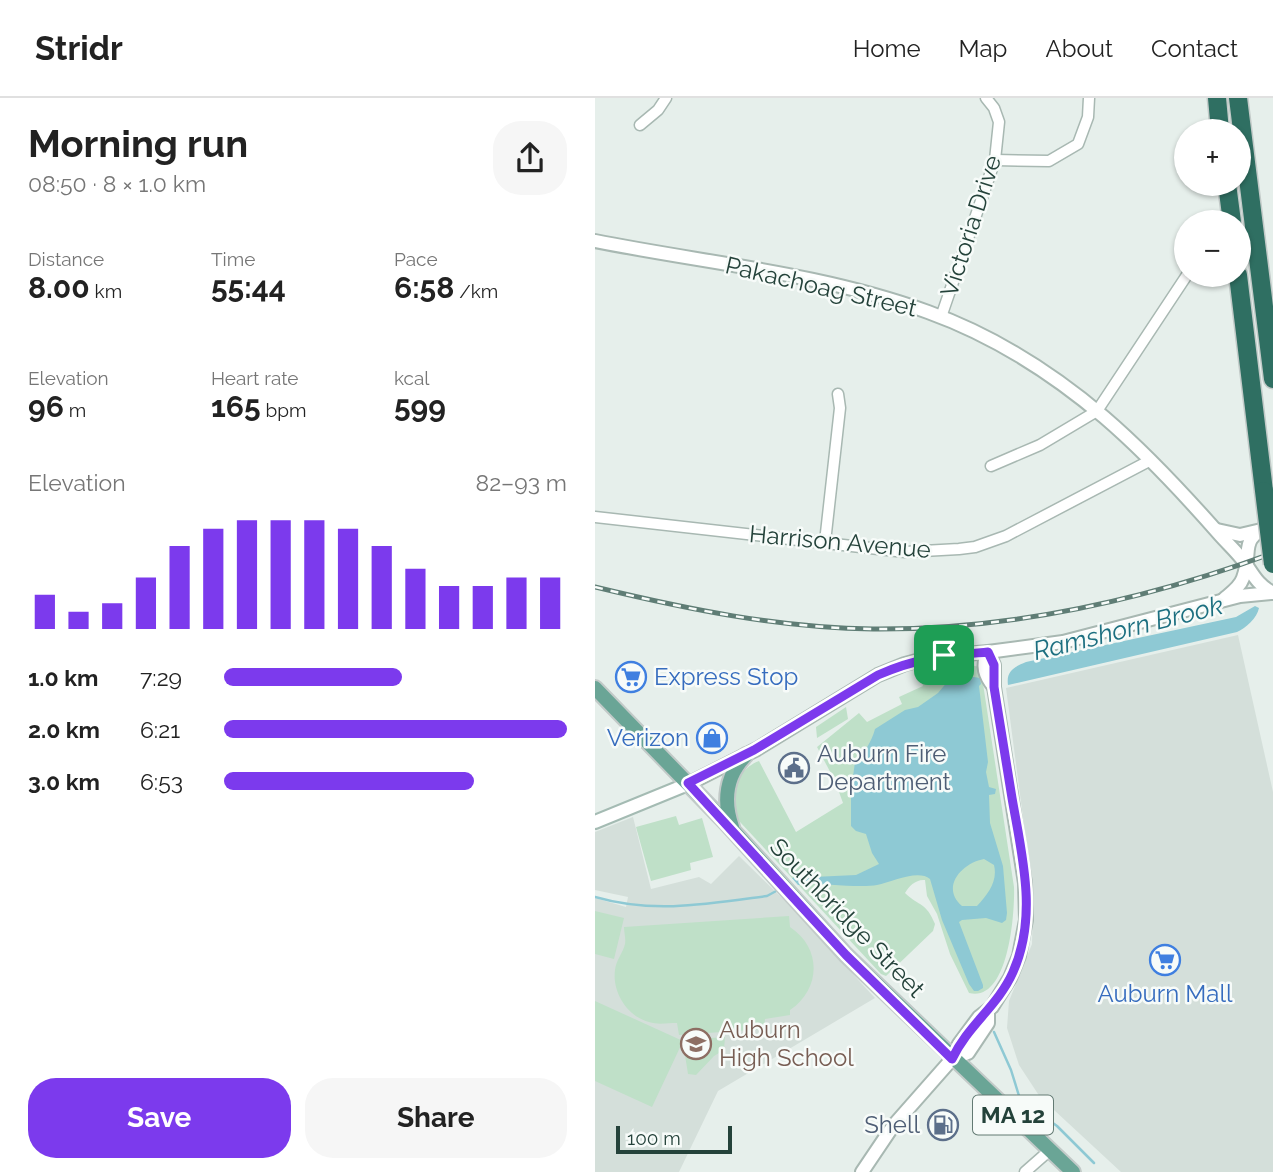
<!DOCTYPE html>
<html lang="en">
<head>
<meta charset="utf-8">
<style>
  :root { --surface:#fff; --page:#f6f6f6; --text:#222; --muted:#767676; --line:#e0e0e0; --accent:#7c3aed }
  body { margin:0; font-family:Raleway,sans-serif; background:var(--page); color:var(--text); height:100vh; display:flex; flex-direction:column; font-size:26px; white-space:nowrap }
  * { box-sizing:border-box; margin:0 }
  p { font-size:23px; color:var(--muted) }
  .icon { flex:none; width:38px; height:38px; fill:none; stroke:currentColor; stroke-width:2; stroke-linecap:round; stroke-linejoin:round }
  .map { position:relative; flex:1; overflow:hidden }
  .drawer { display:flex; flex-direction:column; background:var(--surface); width:595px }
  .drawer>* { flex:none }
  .fabs { position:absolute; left:579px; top:21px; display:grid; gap:14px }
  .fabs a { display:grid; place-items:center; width:77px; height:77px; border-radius:50%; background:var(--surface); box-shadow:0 2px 5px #0004; font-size:35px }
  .scale { position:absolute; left:21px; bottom:18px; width:116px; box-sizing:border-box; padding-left:7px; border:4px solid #24423a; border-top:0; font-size:19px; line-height:24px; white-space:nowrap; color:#24423a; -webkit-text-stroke:5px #f7fbf9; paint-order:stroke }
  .pin { position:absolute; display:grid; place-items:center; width:60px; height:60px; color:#fff; margin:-30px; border-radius:14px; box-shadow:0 4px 10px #0006 }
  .round { display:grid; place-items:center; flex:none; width:74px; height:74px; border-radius:28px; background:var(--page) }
  .overview { display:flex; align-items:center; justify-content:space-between; height:119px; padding:0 28px }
  h1 { font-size:38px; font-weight:700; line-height:52px }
  .stats { display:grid; grid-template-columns:repeat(3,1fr); gap:10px; height:119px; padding:7px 28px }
  .stats div { display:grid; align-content:center }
  .stats b { font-size:30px; font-weight:700 }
  .stats small { font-size:19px; font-weight:400 }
  .stats p { font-size:19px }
  .chart { height:196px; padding:14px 28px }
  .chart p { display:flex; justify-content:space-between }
  .chart svg { width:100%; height:126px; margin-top:7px; stroke:var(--accent); stroke-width:6 }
  .primary-button { display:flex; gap:14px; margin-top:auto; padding:14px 28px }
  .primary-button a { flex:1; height:80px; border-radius:28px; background:var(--accent); color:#fff; font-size:28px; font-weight:700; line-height:80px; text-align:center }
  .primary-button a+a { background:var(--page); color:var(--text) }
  ul { padding:0 28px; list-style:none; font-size:23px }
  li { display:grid; grid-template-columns:112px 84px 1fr; align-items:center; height:52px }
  li i { height:18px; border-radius:9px; background:var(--accent) }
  header { display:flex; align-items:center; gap:42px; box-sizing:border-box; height:98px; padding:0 35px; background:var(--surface); border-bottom:2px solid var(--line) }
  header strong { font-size:33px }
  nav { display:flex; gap:38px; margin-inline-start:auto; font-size:24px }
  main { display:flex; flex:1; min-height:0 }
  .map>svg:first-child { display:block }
  .built { fill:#d4dfda }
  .green { fill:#bfe0c8 }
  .water { fill:#8ec9d4; fill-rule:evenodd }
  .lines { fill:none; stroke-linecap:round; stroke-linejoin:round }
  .stream { stroke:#8ec9d4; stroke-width:2.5 }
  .minor-casing { stroke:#a8b8b2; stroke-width:13 }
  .tertiary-casing { stroke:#a8b8b2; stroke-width:16 }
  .secondary-casing { stroke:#a4bbb3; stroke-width:16 }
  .primary-casing { stroke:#c2cac8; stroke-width:18 }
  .motorway-casing { stroke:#c2cac8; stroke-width:21 }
  .minor { stroke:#fff; stroke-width:10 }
  .tertiary { stroke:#fff; stroke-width:12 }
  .secondary { stroke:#fff; stroke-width:12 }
  .primary { stroke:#6aa596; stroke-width:14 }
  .motorway { stroke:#2f6f62; stroke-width:18 }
  .rail-casing { stroke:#5f7d75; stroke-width:5 }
  .rail { stroke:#f7fbf9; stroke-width:2.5; stroke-dasharray:8; stroke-linecap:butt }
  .motorway-bridge-casing { stroke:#c2cac8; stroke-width:21; stroke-linecap:butt }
  .motorway-bridge { stroke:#2f6f62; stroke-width:18 }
  .route-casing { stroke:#fff; stroke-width:14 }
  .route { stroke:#7c3aed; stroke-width:9 }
  .labels { text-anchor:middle; stroke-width:5; stroke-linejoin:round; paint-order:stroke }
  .shield { fill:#f7fbf9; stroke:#637a73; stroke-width:2 }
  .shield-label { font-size:23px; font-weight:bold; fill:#24423a }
  .street-label { font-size:24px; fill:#24423a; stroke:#f7fbf9 }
  .shop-label { font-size:24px; fill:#366cbe; stroke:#f7fbf9; text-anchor:start }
  .service-label { font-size:24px; fill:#4e5e75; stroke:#f7fbf9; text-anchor:start }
  .education-label { font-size:24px; fill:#785e54; stroke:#f7fbf9; text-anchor:start }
  .water-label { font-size:26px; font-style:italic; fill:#1c6f80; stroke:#f7fbf9 }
</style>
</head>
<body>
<header>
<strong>Stridr</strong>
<nav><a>Home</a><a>Map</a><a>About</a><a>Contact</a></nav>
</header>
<main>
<section class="drawer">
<div class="overview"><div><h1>Morning run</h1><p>08:50 · 8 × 1.0 km</p></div><a class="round"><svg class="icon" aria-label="share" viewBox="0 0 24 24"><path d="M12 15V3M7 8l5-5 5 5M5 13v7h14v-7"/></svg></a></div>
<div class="stats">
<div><p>Distance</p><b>8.00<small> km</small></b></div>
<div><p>Time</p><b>55:44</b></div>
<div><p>Pace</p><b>6:58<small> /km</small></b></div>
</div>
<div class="stats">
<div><p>Elevation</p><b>96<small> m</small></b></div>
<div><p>Heart rate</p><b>165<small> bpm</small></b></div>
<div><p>kcal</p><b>599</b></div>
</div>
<div class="chart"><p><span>Elevation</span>82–93 m</p>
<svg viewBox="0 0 160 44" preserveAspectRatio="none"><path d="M5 44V32M15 44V38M25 44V35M35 44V26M45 44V15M55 44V9M65 44V6M75 44V6M85 44V6M95 44V9M105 44V15M115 44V23M125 44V29M135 44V29M145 44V26M155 44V26"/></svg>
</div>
<ul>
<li><b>1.0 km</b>7:29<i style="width:52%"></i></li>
<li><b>2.0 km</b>6:21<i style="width:100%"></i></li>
<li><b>3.0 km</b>6:53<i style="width:73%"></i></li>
</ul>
<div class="primary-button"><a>Save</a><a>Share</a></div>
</section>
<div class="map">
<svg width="678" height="1074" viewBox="0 0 678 1074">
  <rect width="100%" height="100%" fill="#e6efeb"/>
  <!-- built -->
  <g class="built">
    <polygon points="643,537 678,694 678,1074 526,1074 445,999 424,967 412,930 414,903 437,846 438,795 411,590"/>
    <polygon points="38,719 56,791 104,779 116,786 144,758 190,803 280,900 123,993 84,1074 0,1074 0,800 31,809 33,799 0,792 0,734"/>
  </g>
  <!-- green -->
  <g class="green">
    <path d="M368 565 384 569 387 579 419 789C420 814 414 905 374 895L355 856 342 816 332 798 330 782C321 781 314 788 310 795 325 809 331 804 340 826L338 833 291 878 286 876 145 724C130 702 140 672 164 663L201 734 248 705 240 683 222 649 264 615 272 624 307 606 304 599 328 588 322 571Z"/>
    <polygon points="251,609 253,621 222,640 221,629"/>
    <polygon points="81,718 84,727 107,720 118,759 95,765 96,772 56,783 41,729"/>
    <polygon points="0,813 29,820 19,861 0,856"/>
    <path d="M194 818 195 829C227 850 226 891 195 912V917L170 921 169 931 84 937 82 925C72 925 63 927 54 924 32 918 17 894 20 872 21 862 28 855 30 846 31 841 29 834 29 829Z"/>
    <polygon points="0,903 88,943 57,1009 0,983"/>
    <polygon points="130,939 129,952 119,958 101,977 93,976 90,957 102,941"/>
  </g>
  <!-- water -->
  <g class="water">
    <path d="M660 508 664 510C662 520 651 530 642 534L413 587C411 573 419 569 431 564L641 519Z"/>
    <path d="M365 574 366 577 385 580 386 586 384 588 393 664 391 674 394 689 401 691 400 696 394 697 395 725 408 768 412 815 411 822 407 825 391 820 367 822 364 824 388 887V890L383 893H379L374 886 347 822 335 781C323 771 297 784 282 787 268 790 227 786 210 785L208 787H203L197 780 261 777 284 766 277 755 271 736 261 733 256 728V693L260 664C269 656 277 643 280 631L310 612 323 609 343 595 359 576ZM389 761 399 767C403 783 393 796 382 808H367C345 789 367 765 389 761Z"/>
  </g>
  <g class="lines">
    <!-- stream -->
    <g class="stream">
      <path d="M0 799C58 816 113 806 172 798L183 792"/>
      <polyline points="399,934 416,972 425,1001 462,1028 499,1065"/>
    </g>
    <!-- minor casing -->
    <g class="minor-casing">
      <g id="minor">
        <polyline points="45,27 63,12 71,0"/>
        <polyline points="400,62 454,63 483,46 493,19 494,0"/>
        <polyline points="346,219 400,62 404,24 399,10 391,0"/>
        <polyline points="396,368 445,347 502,313 592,177"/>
        <polyline points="0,419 310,454 364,451 380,449 411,438 554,363"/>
        <polyline points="230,444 245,310 243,296"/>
        <polyline points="430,1074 455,1052"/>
      </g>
    </g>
    <!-- tertiary casing -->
    <g class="tertiary-casing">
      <g id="tertiary">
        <path d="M0 143C110 165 226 175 333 214 397 237 457 275 509 319 551 355 589 396 625 437 633 446 643 455 650 465 659 478 663 487 678 495"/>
        <polyline points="622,432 645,437 662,433"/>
        <path d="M629 501C636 495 645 489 648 480 659 449 641 445 678 424"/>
        <path d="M393 554C386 568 390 578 399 589"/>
        <polyline points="93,686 162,651 283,577 310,566 337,559 393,554 468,544 645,498 676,495"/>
        <polyline points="357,961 373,955 393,925 393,914"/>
        <polyline points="267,1074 298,1028 357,961 364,946 384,919 397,909 415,880 424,858 431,822 430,785 399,589 399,567 393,554"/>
      </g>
    </g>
    <!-- secondary casing -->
    <g class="secondary-casing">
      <polyline id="secondary" points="0,724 93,686"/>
    </g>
    <!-- primary casing -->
    <g class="primary-casing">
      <g id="primary">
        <polyline points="0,590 131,725 251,857 478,1074"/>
        <path d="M137 729C128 703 131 677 151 657"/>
      </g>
    </g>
    <!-- motorway casing -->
    <g class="motorway-casing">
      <g id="motorway">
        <polyline points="622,0 625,33"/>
        <polyline points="643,0 678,281"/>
        <polyline points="632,86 637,124"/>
        <polyline points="643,177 669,393"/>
      </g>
    </g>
    <!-- minor -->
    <use href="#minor" class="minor"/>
    <!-- tertiary -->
    <use href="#tertiary" class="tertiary"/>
    <!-- secondary -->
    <use href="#secondary" class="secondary"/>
    <!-- primary -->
    <use href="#primary" class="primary"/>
    <!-- motorway -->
    <use href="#motorway" class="motorway"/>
    <!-- rail casing -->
    <g class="rail-casing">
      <path id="rail" d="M0 489C91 511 184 530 278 531 415 532 550 502 678 455"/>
    </g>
    <!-- rail -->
    <use href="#rail" class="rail"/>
    <!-- motorway-bridge casing -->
    <g class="motorway-bridge-casing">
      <polyline id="motorway-bridge" points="669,393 678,466"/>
    </g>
    <!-- motorway-bridge -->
    <use href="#motorway-bridge" class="motorway-bridge"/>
  </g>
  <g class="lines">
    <!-- route casing -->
    <g class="route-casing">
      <path id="route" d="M393 554 399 567V589C405 626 411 663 417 700 427 758 443 818 418 874 403 908 373 927 357 961L251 857 93 685 159 652 283 577C324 559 349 558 393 554Z"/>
    </g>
    <!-- route -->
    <use href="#route" class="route"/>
  </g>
  <!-- icons -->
  <defs>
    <g id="supermarket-ring" transform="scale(1.575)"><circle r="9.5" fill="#f7fbf9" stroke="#3f7fe0" stroke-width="1.5"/><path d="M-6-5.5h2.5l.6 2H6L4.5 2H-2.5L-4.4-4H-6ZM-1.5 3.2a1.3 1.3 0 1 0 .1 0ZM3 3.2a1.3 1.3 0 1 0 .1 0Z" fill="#3f7fe0"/></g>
    <g id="shop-ring" transform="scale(1.575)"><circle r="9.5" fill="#f7fbf9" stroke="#3f7fe0" stroke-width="1.5"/><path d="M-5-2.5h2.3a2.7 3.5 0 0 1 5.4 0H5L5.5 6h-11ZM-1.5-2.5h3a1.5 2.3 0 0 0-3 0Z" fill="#3f7fe0"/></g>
    <g id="civic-ring" transform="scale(1.575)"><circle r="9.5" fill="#f7fbf9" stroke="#5c6f8a" stroke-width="1.5"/><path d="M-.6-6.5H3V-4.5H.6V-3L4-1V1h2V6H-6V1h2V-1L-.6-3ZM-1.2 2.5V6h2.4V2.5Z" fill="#5c6f8a"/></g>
    <g id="school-ring" transform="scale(1.575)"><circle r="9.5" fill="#f7fbf9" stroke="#8d6e63" stroke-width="1.5"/><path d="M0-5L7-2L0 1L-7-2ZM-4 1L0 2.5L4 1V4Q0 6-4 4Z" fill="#8d6e63"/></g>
    <g id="fuel-ring" transform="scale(1.575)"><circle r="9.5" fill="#f7fbf9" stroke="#5c6f8a" stroke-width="1.5"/><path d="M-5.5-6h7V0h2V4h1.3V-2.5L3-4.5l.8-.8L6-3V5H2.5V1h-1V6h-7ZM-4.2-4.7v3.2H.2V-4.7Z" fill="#5c6f8a"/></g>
  </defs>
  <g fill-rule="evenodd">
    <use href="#supermarket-ring" x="36" y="579"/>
    <use href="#shop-ring" x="117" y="640"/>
    <use href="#civic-ring" x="199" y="670"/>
    <use href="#supermarket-ring" x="570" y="862"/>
    <use href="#school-ring" x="101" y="946"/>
    <use href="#fuel-ring" x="348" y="1027"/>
  </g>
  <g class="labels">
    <!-- shield labels -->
    <rect class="shield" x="378" y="997.5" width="80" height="39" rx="5"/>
    <g class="shield-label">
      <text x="418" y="1025">MA 12</text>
    </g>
    <!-- street labels -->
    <g class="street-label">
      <text transform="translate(376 128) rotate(-72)" y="8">Victoria Drive</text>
      <text transform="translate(226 189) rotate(13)" y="8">Pakachoag Street</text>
      <text transform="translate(245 444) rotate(5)" y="8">Harrison Avenue</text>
      <text transform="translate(252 820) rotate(46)" y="8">Southbridge Street</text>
    </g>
    <!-- shop labels -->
    <g class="shop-label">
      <text x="59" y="587">Express Stop</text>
      <text x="94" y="648" text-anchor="end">Verizon</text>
      <text x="570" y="904" text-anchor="middle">Auburn Mall</text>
    </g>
    <!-- service labels -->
    <g class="service-label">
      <text x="222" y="664">Auburn Fire<tspan x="222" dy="28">Department</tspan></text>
      <text x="325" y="1035" text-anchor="end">Shell</text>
    </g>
    <!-- education labels -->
    <g class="education-label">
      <text x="124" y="940">Auburn<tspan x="124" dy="28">High School</tspan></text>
    </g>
    <!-- water labels -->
    <g class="water-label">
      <text transform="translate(533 530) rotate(-14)" y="9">Ramshorn Brook</text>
    </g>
  </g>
</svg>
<div class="fabs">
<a>+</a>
<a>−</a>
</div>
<div class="scale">100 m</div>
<div class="pin" style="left:349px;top:557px;background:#1e9e55"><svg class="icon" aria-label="arrive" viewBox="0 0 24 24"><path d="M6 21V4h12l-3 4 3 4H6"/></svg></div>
</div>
</main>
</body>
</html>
